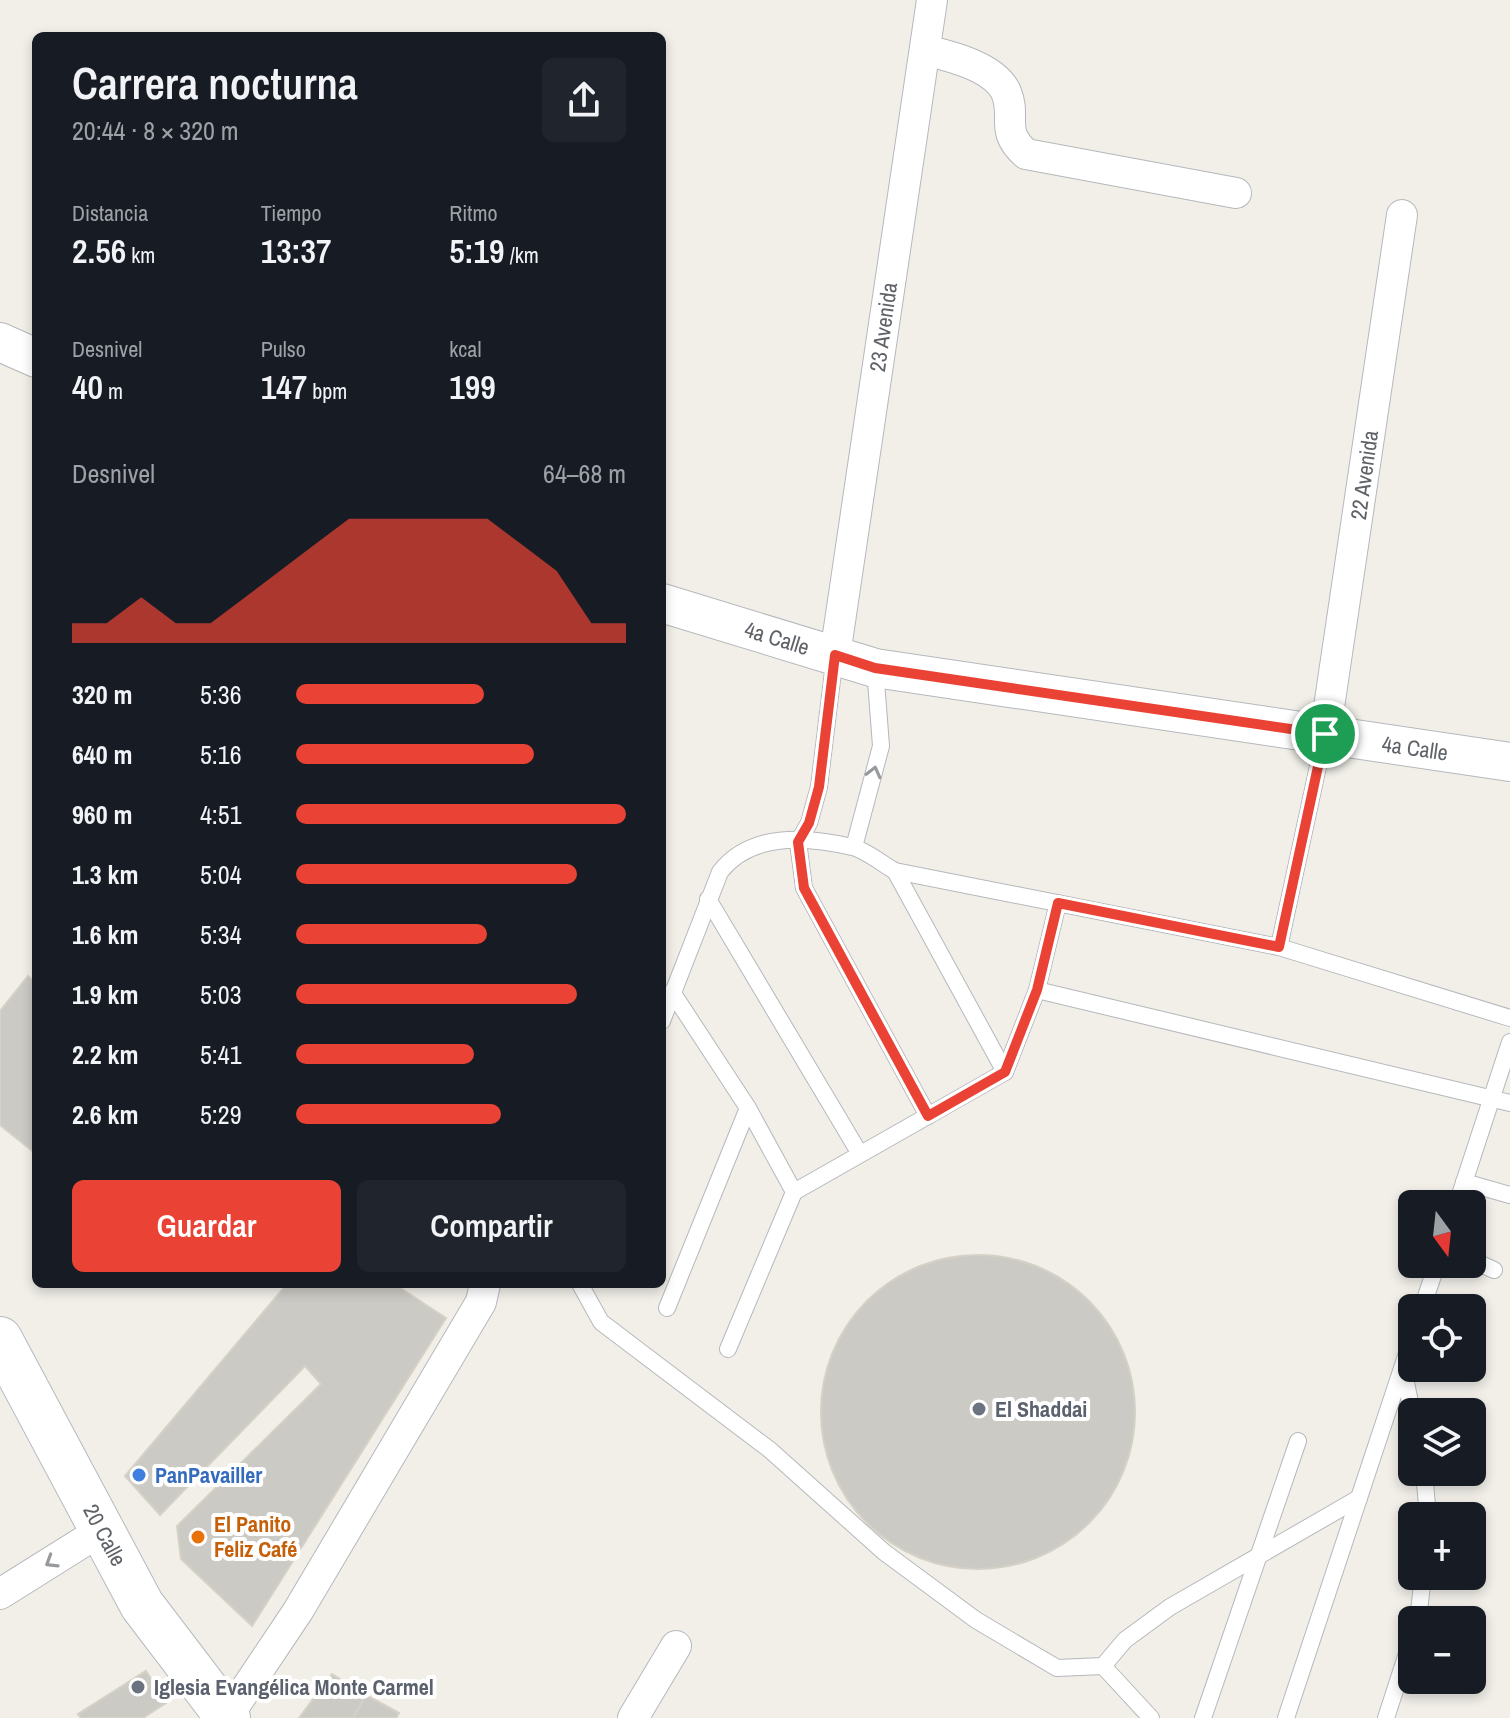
<!DOCTYPE html>
<html lang="es">
<head>
<meta charset="utf-8">
<style>
  :root { --surface:#171b24; --page:#20242c; --text:#f1f3f6; --muted:#9ea1a6; --accent:#ea4335 }
  body { margin:0; font-family:"Archivo Narrow",sans-serif; background:var(--page); color:var(--text); height:100vh; display:flex; flex-direction:column; font-size:30px; white-space:nowrap }
  * { box-sizing:border-box; margin:0 }
  p { font-size:26px; color:var(--muted) }
  .icon { flex:none; width:44px; height:44px; fill:none; stroke:currentColor; stroke-width:2; stroke-linecap:round; stroke-linejoin:round }
  .map { position:relative; flex:1; overflow:hidden }
  .panel { position:absolute; left:32px; top:32px; width:634px; height:1256px; display:flex; flex-direction:column; background:var(--surface); border-radius:12px; box-shadow:0 4px 12px #0003 }
  .panel>* { flex:none }
  .needle { width:52px; rotate:165deg }
  .fabs { position:absolute; left:1398px; top:1190px; display:grid; gap:16px }
  .fabs a { display:grid; place-items:center; width:88px; height:88px; border-radius:12px; background:var(--surface); box-shadow:0 4px 12px #0003; font-size:40px }
  .pin { position:absolute; display:grid; place-items:center; width:68px; height:68px; color:#fff; margin:-34px; border:4px solid #fff; border-radius:50%; box-shadow:0 2px 8px #0007 }
  .round { display:grid; place-items:center; flex:none; width:84px; height:84px; border-radius:12px; background:var(--page) }
  .overview { display:flex; align-items:center; justify-content:space-between; height:136px; padding:0 40px }
  h1 { font-size:44px; font-weight:600; line-height:60px }
  .metrics { display:grid; grid-template-columns:repeat(3,1fr); gap:12px; height:136px; padding:8px 40px }
  .metrics div { display:grid; align-content:center }
  .metrics b { font-size:34px; font-weight:600 }
  .metrics small { font-size:22px; font-weight:400 }
  .metrics p { font-size:22px }
  .chart { height:224px; padding:16px 40px }
  .chart p { display:flex; justify-content:space-between }
  .chart svg { width:100%; height:144px; margin-top:8px; fill:var(--accent); opacity:.7 }
  .action { display:flex; gap:16px; margin-top:auto; padding:16px 40px }
  .action a { flex:1; height:92px; border-radius:12px; background:var(--accent); color:#fff; font-size:32px; font-weight:600; line-height:92px; text-align:center }
  .action a+a { background:var(--page); color:var(--text) }
  ul { padding:0 40px; list-style:none; font-size:26px }
  li { display:grid; grid-template-columns:128px 96px 1fr; align-items:center; height:60px }
  li i { height:20px; border-radius:10px; background:var(--accent) }
  .map>svg:first-child { display:block }
  .building { fill:#cccac5; stroke:#d6d1c6; stroke-width:2 }
  .lines { fill:none; stroke-linecap:round; stroke-linejoin:round }
  .service-casing { stroke:#b5b8bc; stroke-width:18 }
  .minor-casing { stroke:#b5b8bc; stroke-width:32 }
  .tertiary-casing { stroke:#b5b8bc; stroke-width:40 }
  .secondary-casing { stroke:#b6babf; stroke-width:46 }
  .service { stroke:#fff; stroke-width:16 }
  .minor { stroke:#fff; stroke-width:30 }
  .tertiary { stroke:#fff; stroke-width:38 }
  .secondary { stroke:#fff; stroke-width:44 }
  .oneway { stroke:#979a9d }
  .route-casing { stroke:#fff; stroke-width:16 }
  .route { stroke:#ea4335; stroke-width:10 }
  .worship-dot { fill:#6b7280; stroke:#fff; stroke-width:3 }
  .shop-dot { fill:#3f7fe0; stroke:#fff; stroke-width:3 }
  .food-dot { fill:#e8710a; stroke:#fff; stroke-width:3 }
  .labels { text-anchor:middle; stroke-width:8; stroke-linejoin:round; paint-order:stroke }
  .street-label { font-size:22px; fill:#5f6368; stroke:#fff }
  .worship-label { font-size:22px; font-weight:bold; fill:#5b616d; stroke:#fff; text-anchor:start }
  .shop-label { font-size:22px; font-weight:bold; fill:#366cbe; stroke:#fff; text-anchor:start }
  .food-label { font-size:22px; font-weight:bold; fill:#c56008; stroke:#fff; text-anchor:start }
</style>
</head>
<body>
<div class="map">
<svg width="1510" height="1718" viewBox="0 0 1510 1718">
  <rect width="100%" height="100%" fill="#f1efe8"/>
  <!-- building -->
  <g class="building">
    <polygon points="28,976 36,983 36,1154 0,1125 0,1011"/>
    <circle cx="978" cy="1412" r="157"/>
    <polygon points="287,1284 394,1284 446,1318 252,1626 181,1559 177,1526 321,1384 305,1366 160,1515 125,1476"/>
    <polygon points="146,1671 166,1703 143,1718 81,1718 78,1714"/>
    <polygon points="332,1674 366,1695 353,1718 299,1718"/>
    <polygon points="366,1695 399,1713 396,1718 353,1718"/>
  </g>
  <g class="lines">
    <!-- service casing -->
    <g class="service-casing">
      <g id="service">
        <polyline points="835,655 819,787 809,823 798,842 804,888 928,1116"/>
        <polyline points="854,847 881,746 875,668"/>
        <polyline points="895,871 1005,1072"/>
        <polyline points="708,899 860,1154"/>
        <polyline points="1279,947 1325,734"/>
        <polyline points="1037,990 1510,1103"/>
        <polyline points="672,992 748,1108 794,1192 728,1349"/>
        <path d="M662 1021 720 872C751 832 806 836 852 847 866 850 882 864 895 871L1279 947 1510 1018"/>
        <polyline points="1464,1182 1510,1195"/>
        <polyline points="794,1192 1005,1072 1037,990 1058,903"/>
        <polyline points="1457,1204 1510,1042"/>
        <polyline points="1472,1260 1494,1270"/>
        <polyline points="580,1284 601,1322 770,1450 884,1552 976,1620 1057,1668 1103,1666 1125,1640 1170,1607 1359,1498"/>
        <polyline points="667,1308 748,1108"/>
        <polyline points="1422,1308 1437,1264"/>
        <polyline points="1403,1368 1412,1412"/>
        <polyline points="1424,1472 1428,1516"/>
        <polyline points="1418,1620 1423,1576"/>
        <polyline points="1103,1666 1151,1718"/>
        <polyline points="1203,1718 1298,1441"/>
        <polyline points="1286,1718 1412,1338"/>
        <polyline points="1386,1718 1412,1638"/>
      </g>
    </g>
    <!-- minor casing -->
    <g class="minor-casing">
      <g id="minor">
        <path d="M925 50C949 56 994 66 1006 92 1017 118 999 130 1026 154L1236 193"/>
        <polyline points="835,655 932,0"/>
        <polyline points="1325,734 1402,215"/>
        <polyline points="0,1594 102,1530"/>
        <polyline points="227,1717 298,1611 481,1302 485,1284"/>
        <polyline points="633,1718 676,1646"/>
      </g>
    </g>
    <!-- tertiary casing -->
    <g class="tertiary-casing">
      <g id="tertiary">
        <polyline points="0,342 36,358"/>
        <polyline points="662,603 875,668 1510,762"/>
      </g>
    </g>
    <!-- secondary casing -->
    <g class="secondary-casing">
      <polyline id="secondary" points="0,1339 142,1605 228,1718"/>
    </g>
    <!-- service -->
    <use href="#service" class="service"/>
    <!-- minor -->
    <use href="#minor" class="minor"/>
    <!-- tertiary -->
    <use href="#tertiary" class="tertiary"/>
    <!-- secondary -->
    <use href="#secondary" class="secondary"/>
  </g>
  <!-- one-way arrows -->
  <defs><path id="oneway-chevron" d="M-2-3.5L2.5 0L-2 3.5" fill="none" stroke-width="1.6" stroke-linecap="round" stroke-linejoin="round" transform="scale(2)"/></defs>
  <g class="oneway">
    <use href="#oneway-chevron" transform="translate(874 772) rotate(-76)"/>
    <use href="#oneway-chevron" transform="translate(51 1562) rotate(148)"/>
  </g>
  <g class="lines">
    <!-- route casing -->
    <g class="route-casing">
      <polygon id="route" points="835,655 875,668 1325,734 1279,947 1058,903 1037,990 1005,1072 928,1116 804,888 798,842 809,823 819,787"/>
    </g>
    <!-- route -->
    <use href="#route" class="route"/>
  </g>
  <!-- markers -->
  <g class="worship-dot">
    <circle cx="979" cy="1409" r="8"/>
    <circle cx="138" cy="1687" r="8"/>
  </g>
  <circle class="shop-dot" cx="139" cy="1475" r="8"/>
  <circle class="food-dot" cx="198" cy="1537" r="8"/>
  <g class="labels">
    <!-- street labels -->
    <g class="street-label">
      <text transform="translate(883 327) rotate(-82)" y="8">23 Avenida</text>
      <text transform="translate(1364 475) rotate(-82)" y="8">22 Avenida</text>
      <text transform="translate(777 638) rotate(17)" y="8">4a Calle</text>
      <text transform="translate(1415 748) rotate(8)" y="8">4a Calle</text>
      <text transform="translate(105 1535) rotate(62)" y="8">20 Calle</text>
    </g>
    <!-- worship labels -->
    <g class="worship-label">
      <text x="995" y="1417">El Shaddai</text>
      <text x="154" y="1695">Iglesia Evangélica Monte Carmel</text>
    </g>
    <!-- shop labels -->
    <g class="shop-label">
      <text x="155" y="1483">PanPavailler</text>
    </g>
    <!-- food labels -->
    <g class="food-label">
      <text x="214" y="1532">El Panito<tspan x="214" dy="25">Feliz Café</tspan></text>
    </g>
  </g>
</svg>
<div class="fabs">
<a><svg class="needle" viewBox="-14 -14 28 28"><path d="M0-13l5 13h-10z" fill="#e53935"/><path d="M0 13l5-13h-10z" fill="#9ea1a6"/></svg></a>
<a><svg class="icon" aria-label="locate" viewBox="0 0 24 24"><circle cx="12" cy="12" r="6"/><path d="M12 2v4M12 18v4M2 12h4M18 12h4"/></svg></a>
<a><svg class="icon" aria-label="layers" viewBox="0 0 24 24"><path d="M12 4l9 5-9 5-9-5zM3 14l9 5 9-5"/></svg></a>
<a>+</a>
<a>−</a>
</div>
<div class="pin" style="left:1325px;top:734px;background:#1e9e55"><svg class="icon" aria-label="arrive" viewBox="0 0 24 24"><path d="M6 21V4h12l-3 4 3 4H6"/></svg></div>
<section class="panel">
<div class="overview"><div><h1>Carrera nocturna</h1><p>20:44 · 8 × 320 m</p></div><a class="round"><svg class="icon" aria-label="share" viewBox="0 0 24 24"><path d="M12 15V3M7 8l5-5 5 5M5 13v7h14v-7"/></svg></a></div>
<div class="metrics">
<div><p>Distancia</p><b>2.56<small> km</small></b></div>
<div><p>Tiempo</p><b>13:37</b></div>
<div><p>Ritmo</p><b>5:19<small> /km</small></b></div>
</div>
<div class="metrics">
<div><p>Desnivel</p><b>40<small> m</small></b></div>
<div><p>Pulso</p><b>147<small> bpm</small></b></div>
<div><p>kcal</p><b>199</b></div>
</div>
<div class="chart"><p><span>Desnivel</span>64–68 m</p>
<svg viewBox="0 0 160 44" preserveAspectRatio="none"><path d="M0 44V38L10 38L20 30L30 38L40 38L50 30L60 22L70 14L80 6L90 6L100 6L110 6L120 6L130 14L140 22L150 38L160 38V44z"/></svg>
</div>
<ul>
<li><b>320 m</b>5:36<i style="width:57%"></i></li>
<li><b>640 m</b>5:16<i style="width:72%"></i></li>
<li><b>960 m</b>4:51<i style="width:100%"></i></li>
<li><b>1.3 km</b>5:04<i style="width:85%"></i></li>
<li><b>1.6 km</b>5:34<i style="width:58%"></i></li>
<li><b>1.9 km</b>5:03<i style="width:85%"></i></li>
<li><b>2.2 km</b>5:41<i style="width:54%"></i></li>
<li><b>2.6 km</b>5:29<i style="width:62%"></i></li>
</ul>
<div class="action"><a>Guardar</a><a>Compartir</a></div>
</section>
</div>
</body>
</html>
